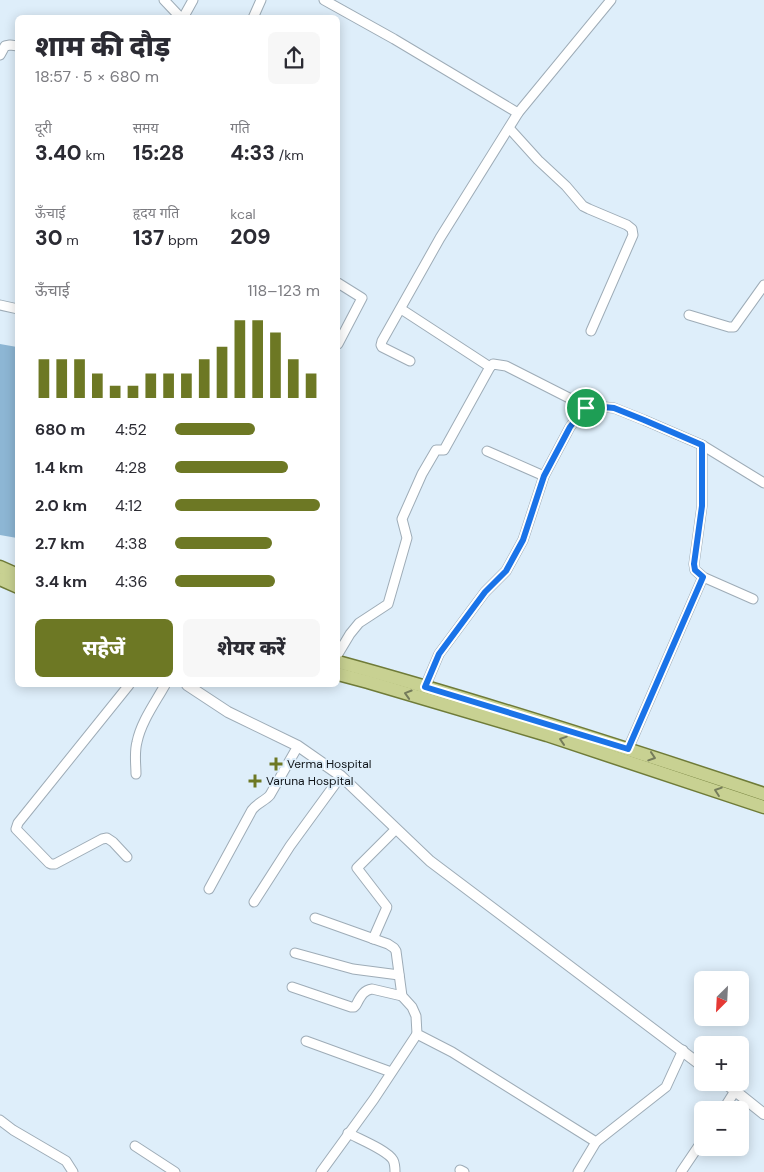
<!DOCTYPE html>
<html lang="hi">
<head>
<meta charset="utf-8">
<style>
  :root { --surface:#fff; --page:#f7f7f7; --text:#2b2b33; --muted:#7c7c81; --accent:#6d7824 }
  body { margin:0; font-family:"DM Sans","Noto Sans Devanagari",sans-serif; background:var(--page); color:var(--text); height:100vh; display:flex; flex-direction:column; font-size:19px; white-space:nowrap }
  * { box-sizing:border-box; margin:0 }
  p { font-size:16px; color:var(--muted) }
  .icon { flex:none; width:28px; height:28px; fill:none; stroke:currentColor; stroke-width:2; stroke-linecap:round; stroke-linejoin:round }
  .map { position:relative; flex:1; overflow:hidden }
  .side { position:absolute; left:15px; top:15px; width:325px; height:672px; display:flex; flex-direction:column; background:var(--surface); border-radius:8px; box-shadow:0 2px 12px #0003 }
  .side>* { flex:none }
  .needle { width:32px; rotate:204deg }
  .tools { position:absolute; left:694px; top:971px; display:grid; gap:10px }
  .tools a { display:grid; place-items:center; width:55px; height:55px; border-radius:8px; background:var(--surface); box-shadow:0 2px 12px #0003; font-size:25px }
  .pin { position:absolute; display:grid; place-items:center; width:42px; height:42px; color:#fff; margin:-21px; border:2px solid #fff; border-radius:50%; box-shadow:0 1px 5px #0007 }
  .round { display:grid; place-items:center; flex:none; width:52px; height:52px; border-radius:8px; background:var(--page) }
  .head { display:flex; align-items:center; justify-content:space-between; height:85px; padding:0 20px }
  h1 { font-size:28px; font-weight:800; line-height:38px }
  .metrics { display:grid; grid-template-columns:repeat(3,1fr); gap:8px; height:85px; padding:5px 20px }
  .metrics div { display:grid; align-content:center }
  .metrics b { font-size:21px; font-weight:800 }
  .metrics small { font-size:14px; font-weight:400 }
  .metrics p { font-size:14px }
  .chart { height:140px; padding:10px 20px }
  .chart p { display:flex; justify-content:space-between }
  .chart svg { width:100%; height:90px; margin-top:5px; stroke:var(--accent); stroke-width:6 }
  .button { display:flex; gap:10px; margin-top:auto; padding:10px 20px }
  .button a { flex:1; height:58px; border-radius:8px; background:var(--accent); color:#fff; font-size:20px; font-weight:800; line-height:58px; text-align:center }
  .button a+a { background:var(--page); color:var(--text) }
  ul { padding:0 20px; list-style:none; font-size:16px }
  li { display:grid; grid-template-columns:80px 60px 1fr; align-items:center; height:38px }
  li i { height:12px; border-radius:6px; background:var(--accent) }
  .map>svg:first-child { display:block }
  .water { fill:#8db6d4 }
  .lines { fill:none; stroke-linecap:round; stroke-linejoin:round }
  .minor-casing { stroke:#9eacb7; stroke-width:11 }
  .tertiary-casing { stroke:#9eacb7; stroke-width:12 }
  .primary-casing { stroke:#6f7b38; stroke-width:15 }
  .minor { stroke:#fff; stroke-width:9 }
  .tertiary { stroke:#fff; stroke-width:10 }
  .primary { stroke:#c8d192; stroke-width:12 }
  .oneway { stroke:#757c5b }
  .route-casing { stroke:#fff; stroke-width:10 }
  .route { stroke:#1a73e8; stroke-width:6 }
  .poi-dot { fill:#6d7824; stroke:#deeefa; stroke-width:2 }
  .labels { text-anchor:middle; stroke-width:4; stroke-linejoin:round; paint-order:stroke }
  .poi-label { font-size:12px; fill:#0f1418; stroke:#deeefa; text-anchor:start }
</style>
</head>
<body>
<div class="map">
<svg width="764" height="1172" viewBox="0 0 764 1172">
  <rect width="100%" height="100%" fill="#deeefa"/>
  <!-- water -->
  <polygon class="water" points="0,344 17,347 17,538 0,535"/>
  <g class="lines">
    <!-- minor casing -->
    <g class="minor-casing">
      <g id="minor">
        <polyline points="164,0 181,18"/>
        <polyline points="324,0 394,39 518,113"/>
        <polyline points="183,18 193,0"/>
        <polyline points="253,18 261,0"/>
        <polyline points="0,55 5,46 10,45 18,46"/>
        <polyline points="509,128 538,160 566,186 583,206 589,209 627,225 632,229 633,235 591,331"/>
        <polyline points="338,283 362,298 338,344"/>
        <polyline points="0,305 18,309"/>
        <polyline points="401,309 490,367"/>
        <polyline points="689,315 729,327 734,327 764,285"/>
        <polyline points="410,361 382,347 381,345 382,341 440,238 518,113 611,0"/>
        <polyline points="702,445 702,506 694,564 695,570 703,577 753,599"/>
        <polyline points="487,451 544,476"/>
        <polyline points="338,654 350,634 359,623 388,604 407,538 402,519 422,474 436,450 444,450 490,367 493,364 506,366 573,400 586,408"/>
        <polyline points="425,687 439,654 485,592 506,571 523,540 544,476 570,427 580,414 586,408 594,406 614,408 644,420 702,445 764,483"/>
        <polyline points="628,749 703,577"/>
        <path d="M136 774C136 764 134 753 137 742 141 722 155 703 165 685"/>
        <polyline points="127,857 113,842 107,838 102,839 55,864 51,864 49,863 16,829 18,823 129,685"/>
        <path d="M209 889 252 810C257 803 265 801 270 795L298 746"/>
        <polyline points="254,902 290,846 341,776"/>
        <polyline points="315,918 388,944 394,948 396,951 402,996 412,1007 416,1016 417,1034 452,1052 596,1142"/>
        <polyline points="373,939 387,907 357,868 396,829"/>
        <polyline points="295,953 353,969 399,975"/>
        <path d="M292 987 351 1007H354L356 1005C360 998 363 990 372 989L402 996"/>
        <polyline points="306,1041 391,1072"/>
        <polyline points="723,1110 735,1091"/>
        <polyline points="0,1120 13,1130 66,1161 73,1172"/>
        <path d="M348 1133C359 1139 387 1150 393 1160 395 1164 395 1168 395 1172"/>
        <polyline points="135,1146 175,1172"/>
        <polyline points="460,1170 464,1172"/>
        <polyline points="321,1172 374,1099 417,1034"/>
        <polyline points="578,1172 596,1142 666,1087 683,1050"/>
        <polyline points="681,1172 702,1141"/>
      </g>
    </g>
    <!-- tertiary casing -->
    <g class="tertiary-casing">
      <g id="tertiary">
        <polyline points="187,685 228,712 298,746 341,776 430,861 702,1066"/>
        <polyline points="724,1082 764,1114"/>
      </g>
    </g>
    <!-- primary casing -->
    <g class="primary-casing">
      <g id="primary">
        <polyline points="0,567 18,575"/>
        <polyline points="0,579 18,587"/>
        <path d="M338 662C481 701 623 747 764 794"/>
        <polyline points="338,674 368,682 547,735 764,807"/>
      </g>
    </g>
    <!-- minor -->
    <use href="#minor" class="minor"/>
    <!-- tertiary -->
    <use href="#tertiary" class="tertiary"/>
    <!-- primary -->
    <use href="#primary" class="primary"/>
  </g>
  <!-- one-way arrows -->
  <defs><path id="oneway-chevron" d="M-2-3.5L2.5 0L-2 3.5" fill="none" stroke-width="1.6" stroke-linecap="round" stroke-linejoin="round" transform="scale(1.25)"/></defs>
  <g class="oneway">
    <use href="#oneway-chevron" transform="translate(408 694) rotate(-163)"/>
    <use href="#oneway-chevron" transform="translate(563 740) rotate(-162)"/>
    <use href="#oneway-chevron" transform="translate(652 757) rotate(18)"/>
    <use href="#oneway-chevron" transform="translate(718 791) rotate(-161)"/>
  </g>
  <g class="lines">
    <!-- route casing -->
    <g class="route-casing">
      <polygon id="route" points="594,406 614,408 644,420 702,445 702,506 694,564 695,570 703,577 628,749 425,687 439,654 485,592 506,571 523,540 544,476 570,427 580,414 586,408"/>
    </g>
    <!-- route -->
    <use href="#route" class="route"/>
  </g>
  <!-- markers -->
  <g class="poi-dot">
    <path d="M273.5 756.5h5v5h5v5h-5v5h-5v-5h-5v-5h5z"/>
    <path d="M252.5 773.5h5v5h5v5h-5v5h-5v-5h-5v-5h5z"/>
  </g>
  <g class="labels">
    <!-- poi labels -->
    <g class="poi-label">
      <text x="287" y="768">Verma Hospital</text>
      <text x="266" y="785">Varuna Hospital</text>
    </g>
  </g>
</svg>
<div class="tools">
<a><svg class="needle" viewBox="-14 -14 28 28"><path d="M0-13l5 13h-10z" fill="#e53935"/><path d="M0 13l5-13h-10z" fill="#7c7c81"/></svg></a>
<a>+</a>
<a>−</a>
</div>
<div class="pin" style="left:586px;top:408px;background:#1e9e55"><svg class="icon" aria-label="arrive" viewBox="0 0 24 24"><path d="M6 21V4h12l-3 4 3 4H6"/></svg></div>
<section class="side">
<div class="head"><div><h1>शाम की दौड़</h1><p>18:57 · 5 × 680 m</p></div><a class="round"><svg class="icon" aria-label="share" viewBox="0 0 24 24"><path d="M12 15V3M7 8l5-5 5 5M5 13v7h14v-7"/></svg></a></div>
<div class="metrics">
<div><p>दूरी</p><b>3.40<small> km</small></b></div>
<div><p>समय</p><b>15:28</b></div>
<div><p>गति</p><b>4:33<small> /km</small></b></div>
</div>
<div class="metrics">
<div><p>ऊँचाई</p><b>30<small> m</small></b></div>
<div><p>हृदय गति</p><b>137<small> bpm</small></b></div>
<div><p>kcal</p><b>209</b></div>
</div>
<div class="chart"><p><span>ऊँचाई</span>118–123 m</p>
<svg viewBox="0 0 160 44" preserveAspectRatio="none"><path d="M5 44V25M15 44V25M25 44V25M35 44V32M45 44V38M55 44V38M65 44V32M75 44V32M85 44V32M95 44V25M105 44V19M115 44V6M125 44V6M135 44V12M145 44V25M155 44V32"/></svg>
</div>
<ul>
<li><b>680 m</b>4:52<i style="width:55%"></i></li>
<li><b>1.4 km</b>4:28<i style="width:78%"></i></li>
<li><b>2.0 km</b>4:12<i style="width:100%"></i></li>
<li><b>2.7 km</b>4:38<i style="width:67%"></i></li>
<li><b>3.4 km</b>4:36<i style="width:69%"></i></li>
</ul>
<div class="button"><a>सहेजें</a><a>शेयर करें</a></div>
</section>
</div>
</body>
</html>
